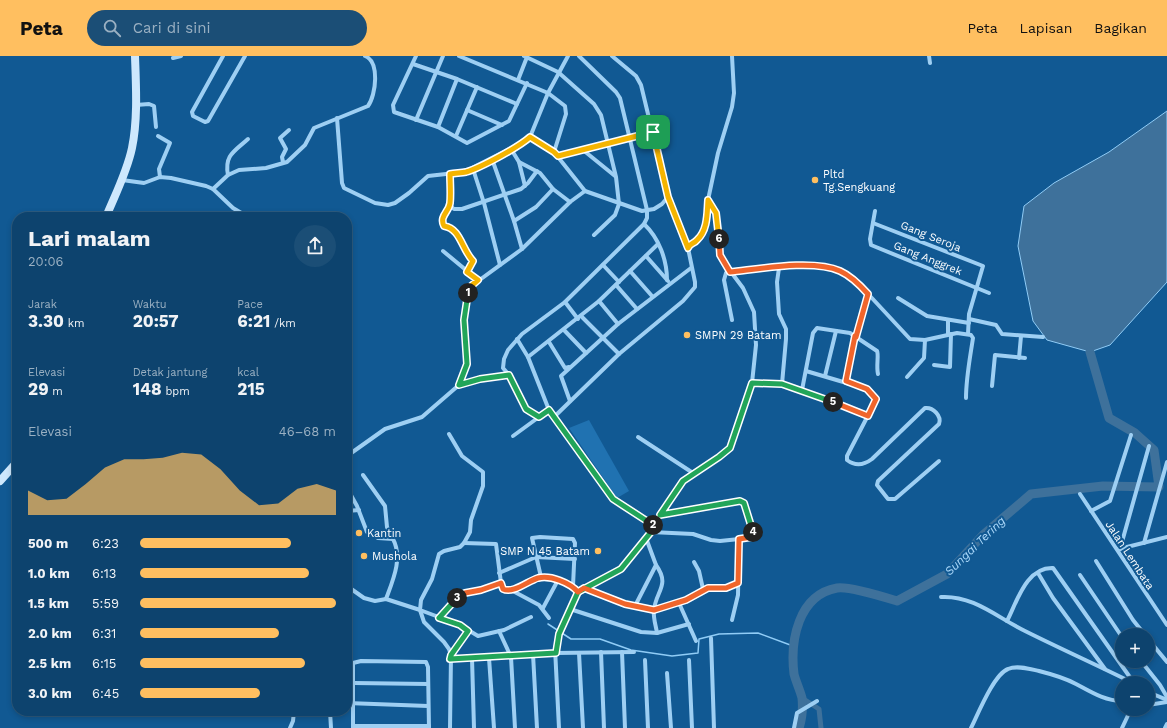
<!DOCTYPE html>
<html lang="id">
<head>
<meta charset="utf-8">
<style>
  :root { --surface:#0d436e; --page:#1b4e76; --text:#f1f3f6; --muted:#9ab0c2; --line:#2d5c81; --accent:#ffbf60 }
  body { margin:0; font-family:"Work Sans",sans-serif; background:var(--page); color:var(--text); height:100vh; display:flex; flex-direction:column; font-size:15px; white-space:nowrap }
  * { box-sizing:border-box; margin:0 }
  p { font-size:13px; color:var(--muted) }
  .icon { flex:none; width:22px; height:22px; fill:none; stroke:currentColor; stroke-width:2; stroke-linecap:round; stroke-linejoin:round }
  .map { position:relative; flex:1; overflow:hidden }
  .side { position:absolute; left:12px; top:156px; width:340px; height:504px; display:flex; flex-direction:column; background:var(--surface); border-radius:16px; box-shadow:0 2px 6px #0003,0 0 0 1px var(--line) }
  .side>* { flex:none }
  .buttons { position:absolute; left:1115px; top:572px; display:grid; gap:8px }
  .buttons a { display:grid; place-items:center; width:40px; height:40px; border-radius:50%; background:var(--surface); box-shadow:0 2px 6px #0003,0 0 0 1px var(--line); font-size:20px }
  .pin { position:absolute; display:grid; place-items:center; width:34px; height:34px; color:#fff; margin:-17px; border-radius:8px; box-shadow:0 2px 6px #0006 }
  .km { position:absolute; width:20px; height:20px; margin:-10px; border-radius:50%; background:#222; color:#fff; font-size:11px; line-height:20px; text-align:center }
  .round { display:grid; place-items:center; flex:none; width:42px; height:42px; border-radius:21px; background:var(--page) }
  .summary { display:flex; align-items:center; justify-content:space-between; height:68px; padding:0 16px }
  h1 { font-size:22px; font-weight:700; line-height:30px }
  .figures { display:grid; grid-template-columns:repeat(3,1fr); gap:6px; height:68px; padding:4px 16px }
  .figures div { display:grid; align-content:center }
  .figures b { font-size:17px; font-weight:700 }
  .figures small { font-size:11px; font-weight:400 }
  .figures p { font-size:11px }
  .chart { height:112px; padding:8px 16px }
  .chart p { display:flex; justify-content:space-between }
  .chart svg { width:100%; height:72px; margin-top:4px; fill:var(--accent); opacity:.7 }
  ul { padding:0 16px; list-style:none; font-size:13px }
  li { display:grid; grid-template-columns:64px 48px 1fr; align-items:center; height:30px }
  li i { height:10px; border-radius:5px; background:var(--accent) }
  header { display:flex; align-items:center; gap:24px; box-sizing:border-box; height:56px; padding:0 20px; background:var(--accent); color:#111 }
  header strong { font-size:19px }
  nav { display:flex; gap:22px; margin-inline-start:auto; font-size:14px }
  .search { width:280px; height:36px; background:var(--page); display:flex; align-items:center; gap:10px; box-sizing:border-box; padding:0 14px; border-radius:22px; color:var(--muted); font-size:15px }
  .map>svg:first-child { display:block }
  .green { fill:#2072b1 }
  .water { fill:#3e719b; stroke:#90ccf6 }
  .lines { fill:none; stroke-linecap:round; stroke-linejoin:round }
  .stream { stroke:#90ccf6; stroke-width:1.5 }
  .canal { stroke:#3e719b; stroke-width:5 }
  .river { stroke:#3e719b; stroke-width:9 }
  .street { stroke:#9ecff3; stroke-width:4 }
  .secondary { stroke:#cee8fd; stroke-width:8 }
  .split-1-casing { stroke:#fff; stroke-width:8 }
  .split-2-casing { stroke:#fff; stroke-width:8 }
  .split-3-casing { stroke:#fff; stroke-width:8 }
  .split-4-casing { stroke:#fff; stroke-width:8 }
  .split-5-casing { stroke:#fff; stroke-width:8 }
  .split-6-casing { stroke:#fff; stroke-width:8 }
  .split-7-casing { stroke:#fff; stroke-width:8 }
  .split-1 { stroke:#f5b400; stroke-width:5 }
  .split-2 { stroke:#22a559; stroke-width:5 }
  .split-3 { stroke:#22a559; stroke-width:5 }
  .split-4 { stroke:#f0652b; stroke-width:5 }
  .split-5 { stroke:#22a559; stroke-width:5 }
  .split-6 { stroke:#f0652b; stroke-width:5 }
  .split-7 { stroke:#f5b400; stroke-width:5 }
  .poi-dot { fill:#ffbf60; stroke:#115993; stroke-width:1.5 }
  .labels { text-anchor:middle; stroke-width:4; stroke-linejoin:round; paint-order:stroke }
  .poi-label { font-size:11px; fill:#fff; stroke:#115993; text-anchor:start }
  .street-label { font-size:11px; fill:#fff; stroke:#115993 }
  .water-label { font-size:12px; font-style:italic; fill:#abd8fa; stroke:#115993 }
</style>
</head>
<body>
<header>
<strong>Peta</strong>
<div class="search"><svg class="icon" aria-label="search" viewBox="0 0 24 24"><circle cx="10" cy="10" r="6"/><path d="M15 15l6 6"/></svg>Cari di sini</div>
<nav><a>Peta</a><a>Lapisan</a><a>Bagikan</a></nav>
</header>
<div class="map">
<svg width="1167" height="672" viewBox="0 0 1167 672">
  <rect width="100%" height="100%" fill="#115993"/>
  <!-- green -->
  <polygon class="green" points="589,364 629,435 617,442 569,372"/>
  <!-- water -->
  <polygon class="water" points="1167,55 1167,226 1110,289 1090,296 1047,284 1033,265 1018,190 1024,150 1054,127 1109,96"/>
  <g class="lines">
    <!-- stream -->
    <polyline class="stream" points="548,568 571,583 600,583 631,594 672,600 698,597 699,583 719,578 758,577 793,590"/>
    <!-- canal -->
    <polyline class="canal" points="802,642 819,653 821,672"/>
    <!-- river -->
    <path class="river" d="M799 672C802 663 803 652 802 642 800 634 796 626 794 618 790 585 798 539 837 532 849 530 884 541 897 545L947 518 983 479 1031 438 1103 430 1159 431 1154 394 1135 377 1109 362 1090 296"/>
    <!-- street -->
    <g class="street">
      <polyline points="223,0 192,56 193,60 205,66 208,65 245,0"/>
      <polyline points="416,0 393,49 394,56 438,71 467,87 509,65 527,27"/>
      <polyline points="459,0 548,37 565,50 566,58 554,96"/>
      <polyline points="524,0 558,16 594,48 601,59 616,121 619,148 615,159 594,179"/>
      <polyline points="929,0 930,7"/>
      <polyline points="173,2 181,0"/>
      <polyline points="413,8 457,23 517,48"/>
      <polyline points="518,24 527,1"/>
      <polyline points="136,49 149,48 154,50 156,71"/>
      <polyline points="467,54 502,69"/>
      <polyline points="337,62 342,127 344,132 375,147 388,149 395,147 409,137 428,120 464,116 525,85 530,81 548,37 568,0"/>
      <polyline points="416,64 443,0"/>
      <polyline points="438,71 457,23"/>
      <polyline points="158,80 170,87 159,113 160,121"/>
      <polyline points="456,80 477,31"/>
      <polyline points="530,81 554,96 585,135 642,155 654,153 662,148 668,141"/>
      <polyline points="511,93 519,106 540,117 553,133 570,146"/>
      <polyline points="583,94 615,120"/>
      <polyline points="558,101 653,76"/>
      <polyline points="492,103 514,165 522,193"/>
      <polyline points="283,106 282,101 286,93 280,82 289,74"/>
      <polyline points="519,106 525,130"/>
      <polyline points="473,113 484,147 500,209"/>
      <polyline points="450,118 450,150 454,153 462,153 521,133 528,127 537,115"/>
      <path d="M228 119C224 99 235 95 248 83"/>
      <path d="M122 124 144 127 160 121 171 122 206 130 213 133 228 119 239 114 266 112 287 106 305 89 314 72 368 50C376 39 380 6 365 0"/>
      <polyline points="213,133 233,152 248,161"/>
      <path d="M450 149C445 155 440 162 444 170 461 173 461 193 473 205L467 216"/>
      <polyline points="875,155 870,183 871,189 989,237"/>
      <polyline points="514,165 536,151 553,133"/>
      <polyline points="873,167 983,210 969,258 968,278"/>
      <path d="M644 168C659 182 667 204 667 224"/>
      <polyline points="688,191 699,183 706,166 708,144 718,97 732,51 734,37 732,0"/>
      <polyline points="443,195 478,224"/>
      <polyline points="646,200 668,225"/>
      <polyline points="603,209 619,226"/>
      <polyline points="779,212 777,226 779,258 786,273 786,283 782,328"/>
      <polyline points="630,215 652,240"/>
      <polyline points="616,229 637,253"/>
      <polyline points="898,242 927,260 969,267"/>
      <polyline points="599,245 618,268"/>
      <polyline points="565,246 578,263"/>
      <polyline points="581,260 619,298"/>
      <polyline points="969,263 996,269 1002,278 1043,281"/>
      <path d="M732 264 724 224 726 217C737 213 811 208 824 210 836 213 847 218 857 226L910 283 925 284 957 277 971 279 973 282C970 302 966 322 966 342"/>
      <polyline points="564,274 586,297"/>
      <polyline points="948,278 948,264"/>
      <polyline points="856,281 869,238"/>
      <polyline points="517,283 528,301 549,354 613,443 653,469"/>
      <polyline points="549,286 565,312 569,311"/>
      <polyline points="528,301 599,245 658,188"/>
      <polyline points="1019,302 1021,280"/>
      <polyline points="934,309 950,311 951,278"/>
      <path d="M806 315 867 333 876 341V344L847 400V404C856 411 864 409 872 403L925 352C933 351 942 360 939 368L878 425 877 429 888 443H895L939 405"/>
      <polyline points="509,319 503,312 504,303 508,294 522,278 565,246 644,168 647,162 647,154 620,42 616,36 579,0"/>
      <polyline points="825,320 836,275"/>
      <polyline points="907,321 924,302 925,284"/>
      <polyline points="846,325 855,281"/>
      <polyline points="752,327 782,328 868,360"/>
      <polyline points="459,329 480,323 509,319 526,353 539,361 549,354"/>
      <polyline points="992,330 995,299 1025,302"/>
      <path d="M802 334 813 277 817 272 850 277 877 295C879 299 876 310 878 318"/>
      <polyline points="570,345 561,320 618,268 691,212"/>
      <polyline points="554,361 619,298 683,245 695,231 695,226 688,192 668,141 641,29 636,20 612,0"/>
      <polyline points="449,378 462,400 483,416 483,430 471,464 470,476 464,487 460,491 444,495 439,498 432,523 421,544 420,554 460,569 478,580 504,574 531,561"/>
      <polyline points="513,380 539,361"/>
      <polyline points="638,381 693,417"/>
      <polyline points="347,400 385,373 422,361 459,329 466,313 464,264 470,231 522,193 570,146 585,135"/>
      <polyline points="363,419 385,450 387,471 393,483"/>
      <path d="M347 432 357 450 367 476 378 482 393 483C403 502 393 524 386 543"/>
      <polyline points="1080,438 1167,569"/>
      <polyline points="347,455 359,454"/>
      <polyline points="1091,455 1110,445 1131,379"/>
      <polyline points="651,476 693,478 711,484 720,485 749,482 753,478 744,447 740,445 660,459"/>
      <path d="M464 487 496 488 501 527 505 534C515 535 526 527 535 523 548 518 570 526 578 536"/>
      <polyline points="1144,487 1167,406"/>
      <polyline points="1119,493 1167,481"/>
      <polyline points="1120,493 1149,390"/>
      <polyline points="1096,505 1133,564 1145,579"/>
      <polyline points="694,506 699,515 703,533"/>
      <path d="M656 509C671 530 655 535 654 555 653 562 656 570 657 577"/>
      <polyline points="499,517 536,501 575,503"/>
      <polyline points="1038,517 1053,542 1105,613"/>
      <polyline points="1080,519 1122,581"/>
      <polyline points="541,521 532,482 540,481 573,483 575,487 573,530"/>
      <polyline points="347,530 364,542 375,545 386,543 420,554 424,566 444,586 449,593 451,599 450,672"/>
      <polyline points="584,532 625,548 653,554 686,544 708,532 726,532 738,527"/>
      <polyline points="511,534 539,549 549,562"/>
      <polyline points="347,539 352,534"/>
      <path d="M941 541C973 539 998 562 1025 575 1061 593 1097 609 1133 627"/>
      <polyline points="679,547 696,585"/>
      <polyline points="635,550 656,509 646,482"/>
      <polyline points="543,552 558,524"/>
      <polyline points="570,553 641,576 657,577 689,568"/>
      <polyline points="439,561 460,539 501,527"/>
      <polyline points="732,564 738,539 739,483"/>
      <path d="M1007 565C1017 546 1026 511 1053 512L1134 627"/>
      <polyline points="499,575 511,601 515,672"/>
      <polyline points="711,582 714,672"/>
      <polyline points="1148,583 1167,606"/>
      <polyline points="601,596 604,672"/>
      <polyline points="622,596 625,672"/>
      <polyline points="579,597 583,672"/>
      <polyline points="533,598 537,672"/>
      <polyline points="451,599 468,575"/>
      <polyline points="472,602 474,672"/>
      <polyline points="489,602 494,672"/>
      <polyline points="450,603 489,602 556,597 634,596"/>
      <polyline points="645,604 648,672"/>
      <polyline points="689,604 692,672"/>
      <polyline points="1141,605 1160,629 1167,641"/>
      <polyline points="667,617 671,672"/>
      <polyline points="354,627 428,628"/>
      <polyline points="1148,636 1167,644"/>
      <polyline points="347,647 428,650"/>
      <polyline points="1148,649 1167,646"/>
      <polyline points="330,655 331,672"/>
      <polyline points="353,670 429,670"/>
      <polyline points="290,672 293,665 294,655"/>
      <polyline points="353,672 353,607 361,605 426,606 428,611 429,672"/>
      <polyline points="559,672 555,592 559,578 570,553 578,536 621,513 651,476 653,469 683,425 719,401 730,392 752,327 756,289 754,256 743,232 722,204 719,193 717,161 708,144"/>
      <polyline points="794,672 797,657 817,645"/>
      <path d="M971 672C978 658 994 618 1008 613 1017 609 1030 613 1039 615 1051 618 1065 622 1076 628 1091 636 1105 645 1122 645"/>
      <polyline points="1122,672 1131,653"/>
      <polyline points="1165,672 1167,668"/>
    </g>
    <!-- secondary -->
    <g class="secondary">
      <path d="M106 161C115 139 127 116 132 92 138 63 136 30 135 0"/>
      <polyline points="0,425 17,406"/>
    </g>
  </g>
  <g class="lines">
    <!-- split-1 casing -->
    <g class="split-1-casing">
      <path id="split-1" d="M468 237 470 231 478 224 467 216 473 205C461 192 461 173 444 170 439 160 449 156 450 147 451 138 450 127 450 118 455 117 461 117 466 116 480 112 519 91 530 81L554 96 558 100 653 76"/>
    </g>
    <!-- split-2 casing -->
    <g class="split-2-casing">
      <polyline id="split-2" points="468,237 464,264 467,308 459,329 480,323 509,319 526,353 539,361 549,354 613,443 653,469"/>
    </g>
    <!-- split-3 casing -->
    <g class="split-3-casing">
      <polyline id="split-3" points="457,542 439,562 460,569 468,575 451,599 450,603 556,597 559,578 578,536 621,513 651,476 653,469"/>
    </g>
    <!-- split-4 casing -->
    <g class="split-4-casing">
      <path id="split-4" d="M457 542 465 537 481 534 501 527 503 533C513 538 528 525 538 522 551 519 570 527 578 536L584 532 625 548 654 554 686 544 708 532H726L738 527 739 483 752 481 753 476"/>
    </g>
    <!-- split-5 casing -->
    <g class="split-5-casing">
      <polyline id="split-5" points="753,476 744,447 740,445 660,459 683,425 719,401 730,392 752,327 782,328 833,346"/>
    </g>
    <!-- split-6 casing -->
    <g class="split-6-casing">
      <path id="split-6" d="M719 183 720 199 730 216C759 213 813 203 840 215 851 220 860 229 868 238L856 281 855 280 846 325 867 333 876 343 868 360 833 346"/>
    </g>
    <!-- split-7 casing -->
    <g class="split-7-casing">
      <path id="split-7" d="M653 76 668 141 688 192C690 187 694 188 697 184 708 174 707 157 708 144L716 157 719 183"/>
    </g>
    <!-- split-1 -->
    <use href="#split-1" class="split-1"/>
    <!-- split-2 -->
    <use href="#split-2" class="split-2"/>
    <!-- split-3 -->
    <use href="#split-3" class="split-3"/>
    <!-- split-4 -->
    <use href="#split-4" class="split-4"/>
    <!-- split-5 -->
    <use href="#split-5" class="split-5"/>
    <!-- split-6 -->
    <use href="#split-6" class="split-6"/>
    <!-- split-7 -->
    <use href="#split-7" class="split-7"/>
  </g>
  <!-- markers -->
  <g class="poi-dot">
    <circle cx="815" cy="124" r="4"/>
    <circle cx="687" cy="279" r="4"/>
    <circle cx="359" cy="477" r="4"/>
    <circle cx="598" cy="495" r="4"/>
    <circle cx="364" cy="500" r="4"/>
  </g>
  <g class="labels">
    <!-- poi labels -->
    <g class="poi-label">
      <text x="823" y="122">Pltd<tspan x="823" dy="13">Tg.Sengkuang</tspan></text>
      <text x="695" y="283">SMPN 29 Batam</text>
      <text x="367" y="481">Kantin</text>
      <text x="590" y="499" text-anchor="end">SMP N 45 Batam</text>
      <text x="372" y="504">Mushola</text>
    </g>
    <!-- street labels -->
    <g class="street-label">
      <text transform="translate(931 180) rotate(22)" y="4">Gang Seroja</text>
      <text transform="translate(928 202) rotate(22)" y="4">Gang Anggrek</text>
      <text transform="translate(1130 499) rotate(57)" y="4">Jalan Lembata</text>
    </g>
    <!-- water labels -->
    <g class="water-label">
      <text transform="translate(975 490) rotate(-44)" y="4">Sungai Tering</text>
    </g>
  </g>
</svg>
<div class="buttons">
<a>+</a>
<a>−</a>
</div>
<div class="pin" style="left:653px;top:76px;background:#1e9e55"><svg class="icon" aria-label="arrive" viewBox="0 0 24 24"><path d="M6 21V4h12l-3 4 3 4H6"/></svg></div>
<b class="km" style="left:468px;top:237px">1</b>
<b class="km" style="left:653px;top:469px">2</b>
<b class="km" style="left:457px;top:542px">3</b>
<b class="km" style="left:753px;top:476px">4</b>
<b class="km" style="left:833px;top:346px">5</b>
<b class="km" style="left:719px;top:183px">6</b>
<section class="side">
<div class="summary"><div><h1>Lari malam</h1><p>20:06</p></div><a class="round"><svg class="icon" aria-label="share" viewBox="0 0 24 24"><path d="M12 15V3M7 8l5-5 5 5M5 13v7h14v-7"/></svg></a></div>
<div class="figures">
<div><p>Jarak</p><b>3.30<small> km</small></b></div>
<div><p>Waktu</p><b>20:57</b></div>
<div><p>Pace</p><b>6:21<small> /km</small></b></div>
</div>
<div class="figures">
<div><p>Elevasi</p><b>29<small> m</small></b></div>
<div><p>Detak jantung</p><b>148<small> bpm</small></b></div>
<div><p>kcal</p><b>215</b></div>
</div>
<div class="chart"><p><span>Elevasi</span>46–68 m</p>
<svg viewBox="0 0 160 44" preserveAspectRatio="none"><path d="M0 44V29L10 35L20 34L30 25L40 15L50 10L60 10L70 9L80 6L90 7L100 16L110 29L120 38L130 37L140 28L150 25L160 29V44z"/></svg>
</div>
<ul>
<li><b>500 m</b>6:23<i style="width:77%"></i></li>
<li><b>1.0 km</b>6:13<i style="width:86%"></i></li>
<li><b>1.5 km</b>5:59<i style="width:100%"></i></li>
<li><b>2.0 km</b>6:31<i style="width:71%"></i></li>
<li><b>2.5 km</b>6:15<i style="width:84%"></i></li>
<li><b>3.0 km</b>6:45<i style="width:61%"></i></li>
</ul>
</section>
</div>
</body>
</html>
